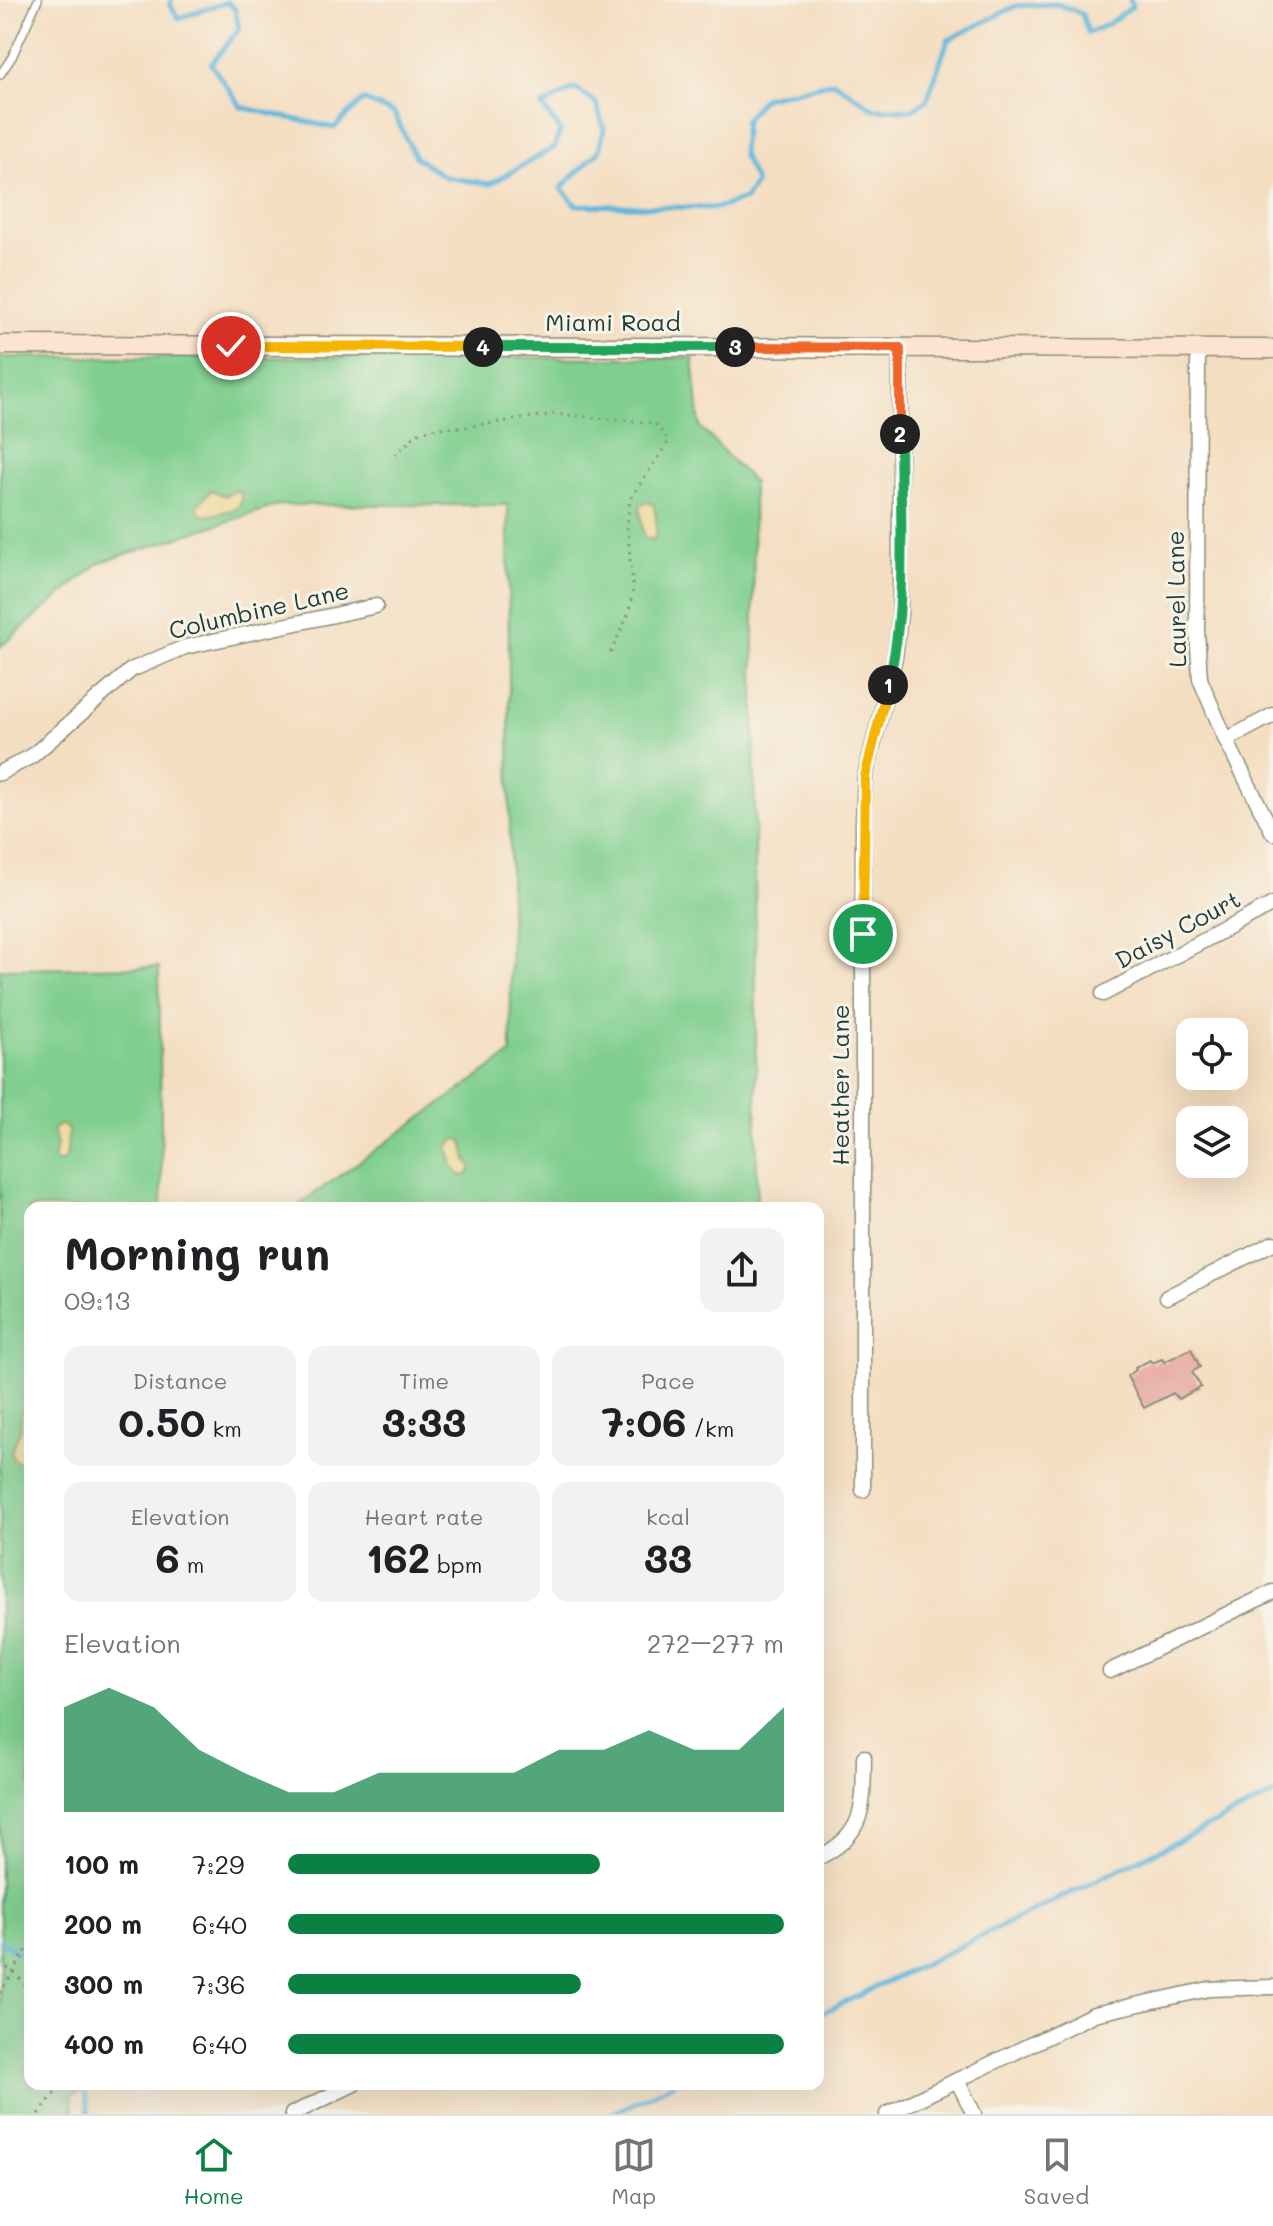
<!DOCTYPE html>
<html lang="en">
<head>
<meta charset="utf-8">
<style>
  :root { --surface:#fff; --page:#f2f2f2; --text:#202124; --muted:#757577; --line:#e0e0e0; --accent:#0b8043 }
  body { margin:0; font-family:Mali,sans-serif; background:var(--page); color:var(--text); height:100vh; display:flex; flex-direction:column; font-size:30px; white-space:nowrap }
  * { box-sizing:border-box; margin:0 }
  p { font-size:26px; color:var(--muted) }
  .icon { flex:none; width:44px; height:44px; fill:none; stroke:currentColor; stroke-width:2; stroke-linecap:round; stroke-linejoin:round }
  .map { position:relative; flex:1; overflow:hidden }
  .details { position:absolute; left:24px; top:1202px; width:800px; height:888px; display:flex; flex-direction:column; background:var(--surface); border-radius:16px; box-shadow:0 8px 32px #0002 }
  .details>* { flex:none }
  .controls { position:absolute; left:1176px; top:1018px; display:grid; gap:16px }
  .controls a { display:grid; place-items:center; width:72px; height:72px; border-radius:16px; background:var(--surface); box-shadow:0 8px 32px #0002; font-size:40px }
  .pin { position:absolute; display:grid; place-items:center; width:68px; height:68px; color:#fff; margin:-34px; border:4px solid #fff; border-radius:50%; box-shadow:0 2px 8px #0007 }
  .km { position:absolute; width:40px; height:40px; margin:-20px; border-radius:50%; background:#222; color:#fff; font-size:22px; line-height:40px; text-align:center }
  .round { display:grid; place-items:center; flex:none; width:84px; height:84px; border-radius:16px; background:var(--page) }
  .head { display:flex; align-items:center; justify-content:space-between; height:136px; padding:0 40px }
  h1 { font-size:44px; font-weight:800; line-height:60px }
  .stats { display:grid; grid-template-columns:repeat(3,1fr); gap:12px; height:136px; padding:8px 40px }
  .stats div { display:grid; align-content:center; border-radius:16px; background:var(--page); text-align:center }
  .stats b { font-size:40px; font-weight:800 }
  .stats small { font-size:22px; font-weight:400 }
  .stats p { font-size:22px }
  .chart { height:224px; padding:16px 40px }
  .chart p { display:flex; justify-content:space-between }
  .chart svg { width:100%; height:144px; margin-top:8px; fill:var(--accent); opacity:.7 }
  ul { padding:0 40px; list-style:none; font-size:26px }
  li { display:grid; grid-template-columns:128px 96px 1fr; align-items:center; height:60px }
  li i { height:20px; border-radius:10px; background:var(--accent) }
  .dock { display:flex; justify-content:space-around; align-items:center; height:112px; border-top:2px solid var(--line); background:var(--surface); font-size:22px; color:var(--muted) }
  .dock a { display:grid; justify-items:center; gap:4px }
  .dock .on { color:var(--accent) }
  .map>svg:first-child { display:block }
  .green { fill:#80cf8f; stroke:#508662; stroke-width:2 }
  .sand { fill:#eeda9e; stroke:#868c69; stroke-width:2 }
  .lines { fill:none; stroke-linecap:round; stroke-linejoin:round }
  .stream { stroke:#5eb6db; stroke-width:5 }
  .building { fill:#e9b1a9 }
  .lane-casing { stroke:#8a8e7a; stroke-width:10 }
  .street-casing { stroke:#8a8e7a; stroke-width:17 }
  .secondary-casing { stroke:#8a8e7a; stroke-width:21 }
  .path { stroke:#8a8e7a; stroke-width:3; stroke-dasharray:2 6; stroke-linecap:butt }
  .lane { stroke:#fff; stroke-width:7 }
  .street { stroke:#fff; stroke-width:14 }
  .secondary { stroke:#fde4d0; stroke-width:18 }
  .split-1-casing { stroke:#fff; stroke-width:16 }
  .split-2-casing { stroke:#fff; stroke-width:16 }
  .split-3-casing { stroke:#fff; stroke-width:16 }
  .split-4-casing { stroke:#fff; stroke-width:16 }
  .split-5-casing { stroke:#fff; stroke-width:16 }
  .split-1 { stroke:#f5b400; stroke-width:10 }
  .split-2 { stroke:#22a559; stroke-width:10 }
  .split-3 { stroke:#f0652b; stroke-width:10 }
  .split-4 { stroke:#22a559; stroke-width:10 }
  .split-5 { stroke:#f5b400; stroke-width:10 }
  .labels { text-anchor:middle; stroke-width:6; stroke-linejoin:round; paint-order:stroke }
  .street-label { font-size:24px; fill:#1f3d34; stroke:#f7f3e8 }
</style>
</head>
<body>
<div class="map">
<svg width="1273" height="2114" viewBox="0 0 1273 2114">
  <rect width="100%" height="100%" fill="#f7f3e8"/>
  <filter id="ink" filterUnits="userSpaceOnUse"><feTurbulence type="fractalNoise" baseFrequency=".0125" numOctaves="2"/><feDisplacementMap in="SourceGraphic" scale="16" xChannelSelector="R" yChannelSelector="G"/><feConvolveMatrix kernelMatrix="1 2 1 2 8 2 1 2 1" color-interpolation-filters="sRGB"/></filter>
  <filter id="wash" filterUnits="userSpaceOnUse"><feTurbulence type="fractalNoise" baseFrequency=".006" numOctaves="4" result="noise"/><feDisplacementMap in="SourceGraphic" scale="32" xChannelSelector="R" yChannelSelector="G"/><feGaussianBlur stdDeviation="1.8" result="paint"/><feColorMatrix in="noise" values="0 0 0 0 0 0 0 0 0 0 0 0 0 0 0 0 0 1.4 0 .05"/><feComposite in="paint" operator="in"/></filter>
  <g filter="url(#wash)">
    <rect width="100%" height="100%" fill="#f4dec1"/>
    <!-- green -->
    <g class="green">
      <polygon points="0,357 693,358 700,427 753,482 757,1208 294,1208 511,1054 508,505 279,505 99,563 0,647"/>
      <polygon points="159,967 162,1208 30,1208 30,2084 104,2084 71,2095 74,2114 0,2114 0,969"/>
    </g>
    <!-- sand -->
    <g class="sand">
      <polygon points="211,490 225,496 236,490 241,494 241,501 237,509 206,516 199,513 198,505"/>
      <path d="M646 502 653 504C656 512 658 532 654 540L645 538C642 533 642 517 639 507Z"/>
      <polygon points="61,1124 68,1130 67,1155 62,1162 57,1162 53,1159 57,1145 53,1129"/>
      <polygon points="456,1139 463,1141 467,1160 472,1168 467,1175 461,1176 453,1166 448,1146"/>
      <path d="M30 1404 29 1454 24 1464C3 1459 13 1447 19 1433 22 1427 21 1420 21 1413Z"/>
    </g>
    <g class="lines">
      <!-- stream -->
      <g class="stream">
        <polyline points="171,0 170,5 179,18 227,2 235,9 239,29 211,64 241,107 334,128 363,100 394,113 415,157 445,177 490,184 555,147 560,130 542,106 575,88 596,103 604,129 599,151 561,188 576,205 717,208 745,199 756,183 742,154 745,120 763,98 834,82 874,109 911,110 927,100 948,40 1016,6 1057,4 1082,14 1088,33 1108,24 1132,7 1130,0"/>
        <polyline points="0,1941 30,1960"/>
        <polyline points="818,2015 1273,1795"/>
        <polyline points="84,2084 89,2114"/>
        <polyline points="611,2114 673,2084"/>
      </g>
    </g>
    <g id="blocks">
      <!-- building -->
      <polygon class="building" points="1191,1349 1200,1367 1192,1372 1201,1387 1178,1399 1173,1393 1144,1408 1127,1376 1136,1370 1135,1368 1150,1360 1152,1363 1162,1359 1164,1362"/>
    </g>
  </g>
  <g filter="url(#ink)">
    <use href="#blocks" fill-opacity="0" stroke="#8a8e7a" stroke-width="2"/>
    <g class="lines">
      <!-- lane casing -->
      <g class="lane-casing">
        <polyline id="lane" points="0,75 12,57 38,0"/>
      </g>
      <!-- street casing -->
      <g class="street-casing">
        <g id="street">
          <polyline points="1198,349 1197,631 1200,679 1226,740 1273,833"/>
          <polyline points="1226,740 1273,715"/>
          <polyline points="0,773 32,756 131,670 185,647 376,606"/>
          <polyline points="1103,994 1273,904"/>
          <polyline points="1167,1297 1273,1243"/>
          <polyline points="863,1490 863,823 865,777 895,657 900,613 900,348"/>
          <polyline points="1110,1671 1273,1592"/>
          <path d="M818 1858C867 1834 863 1805 864 1757"/>
          <polyline points="957,2080 974,2114"/>
          <polyline points="292,2114 354,2084"/>
          <polyline points="887,2114 1094,2014 1209,1989 1273,1987"/>
        </g>
      </g>
      <!-- secondary casing -->
      <g class="secondary-casing">
        <polyline id="secondary" points="0,345 1273,349"/>
      </g>
      <!-- path -->
      <g class="path">
        <polyline points="395,455 418,433 437,428 465,427 555,414 655,423 669,441 630,499 627,526 633,590 628,615 610,654"/>
        <polyline points="0,1964 13,1971 30,1990"/>
        <polyline points="0,1993 30,1945"/>
        <polyline points="39,2114 57,2090 70,2084"/>
      </g>
      <!-- lane -->
      <use href="#lane" class="lane"/>
      <!-- street -->
      <use href="#street" class="street"/>
      <!-- secondary -->
      <use href="#secondary" class="secondary"/>
    </g>
  </g>
  <g class="lines" filter="url(#ink)">
    <!-- split-1 casing -->
    <g class="split-1-casing">
      <polyline id="split-1" points="863,934 865,777 888,685"/>
    </g>
    <!-- split-2 casing -->
    <g class="split-2-casing">
      <path id="split-2" d="M888 685C908 604 900 517 900 434"/>
    </g>
    <!-- split-3 casing -->
    <g class="split-3-casing">
      <polyline id="split-3" points="735,347 900,348 900,434"/>
    </g>
    <!-- split-4 casing -->
    <g class="split-4-casing">
      <polyline id="split-4" points="483,347 735,347"/>
    </g>
    <!-- split-5 casing -->
    <g class="split-5-casing">
      <polyline id="split-5" points="231,346 483,347"/>
    </g>
    <!-- split-1 -->
    <use href="#split-1" class="split-1"/>
    <!-- split-2 -->
    <use href="#split-2" class="split-2"/>
    <!-- split-3 -->
    <use href="#split-3" class="split-3"/>
    <!-- split-4 -->
    <use href="#split-4" class="split-4"/>
    <!-- split-5 -->
    <use href="#split-5" class="split-5"/>
  </g>
  <g class="labels">
    <!-- street labels -->
    <g class="street-label">
      <text x="613" y="331">Miami Road</text>
      <text transform="translate(1177 599) rotate(-91)" y="8">Laurel Lane</text>
      <text transform="translate(259 611) rotate(-13)" y="8">Columbine Lane</text>
      <text transform="translate(1178 930) rotate(-28)" y="8">Daisy Court</text>
      <text transform="translate(841 1085) rotate(-90)" y="8">Heather Lane</text>
    </g>
  </g>
</svg>
<div class="controls">
<a><svg class="icon" aria-label="locate" viewBox="0 0 24 24"><circle cx="12" cy="12" r="6"/><path d="M12 2v4M12 18v4M2 12h4M18 12h4"/></svg></a>
<a><svg class="icon" aria-label="layers" viewBox="0 0 24 24"><path d="M12 4l9 5-9 5-9-5zM3 14l9 5 9-5"/></svg></a>
</div>
<div class="pin" style="left:863px;top:934px;background:#1e9e55"><svg class="icon" aria-label="arrive" viewBox="0 0 24 24"><path d="M6 21V4h12l-3 4 3 4H6"/></svg></div>
<div class="pin" style="left:231px;top:346px;background:#d93025"><svg class="icon" aria-label="check" viewBox="0 0 24 24"><path d="M5 12l5 5 9-10"/></svg></div>
<b class="km" style="left:888px;top:685px">1</b>
<b class="km" style="left:900px;top:434px">2</b>
<b class="km" style="left:735px;top:347px">3</b>
<b class="km" style="left:483px;top:347px">4</b>
<section class="details">
<div class="head"><div><h1>Morning run</h1><p>09:13</p></div><a class="round"><svg class="icon" aria-label="share" viewBox="0 0 24 24"><path d="M12 15V3M7 8l5-5 5 5M5 13v7h14v-7"/></svg></a></div>
<div class="stats">
<div><p>Distance</p><b>0.50<small> km</small></b></div>
<div><p>Time</p><b>3:33</b></div>
<div><p>Pace</p><b>7:06<small> /km</small></b></div>
</div>
<div class="stats">
<div><p>Elevation</p><b>6<small> m</small></b></div>
<div><p>Heart rate</p><b>162<small> bpm</small></b></div>
<div><p>kcal</p><b>33</b></div>
</div>
<div class="chart"><p><span>Elevation</span>272–277 m</p>
<svg viewBox="0 0 160 44" preserveAspectRatio="none"><path d="M0 44V12L10 6L20 12L30 25L40 32L50 38L60 38L70 32L80 32L90 32L100 32L110 25L120 25L130 19L140 25L150 25L160 12V44z"/></svg>
</div>
<ul>
<li><b>100 m</b>7:29<i style="width:63%"></i></li>
<li><b>200 m</b>6:40<i style="width:100%"></i></li>
<li><b>300 m</b>7:36<i style="width:59%"></i></li>
<li><b>400 m</b>6:40<i style="width:100%"></i></li>
</ul>
</section>
</div>
<nav class="dock">
<a class="on"><svg class="icon" aria-label="home" viewBox="0 0 24 24"><path d="M3 11l9-7 9 7M6 9v11h12V9"/></svg>Home</a>
<a><svg class="icon" aria-label="map" viewBox="0 0 24 24"><path d="M3 6l6-2 6 2 6-2v14l-6 2-6-2-6 2zM9 4v14M15 6v14"/></svg>Map</a>
<a><svg class="icon" aria-label="saved" viewBox="0 0 24 24"><path d="M7 4h10v16l-5-4-5 4z"/></svg>Saved</a>
</nav>
</body>
</html>
